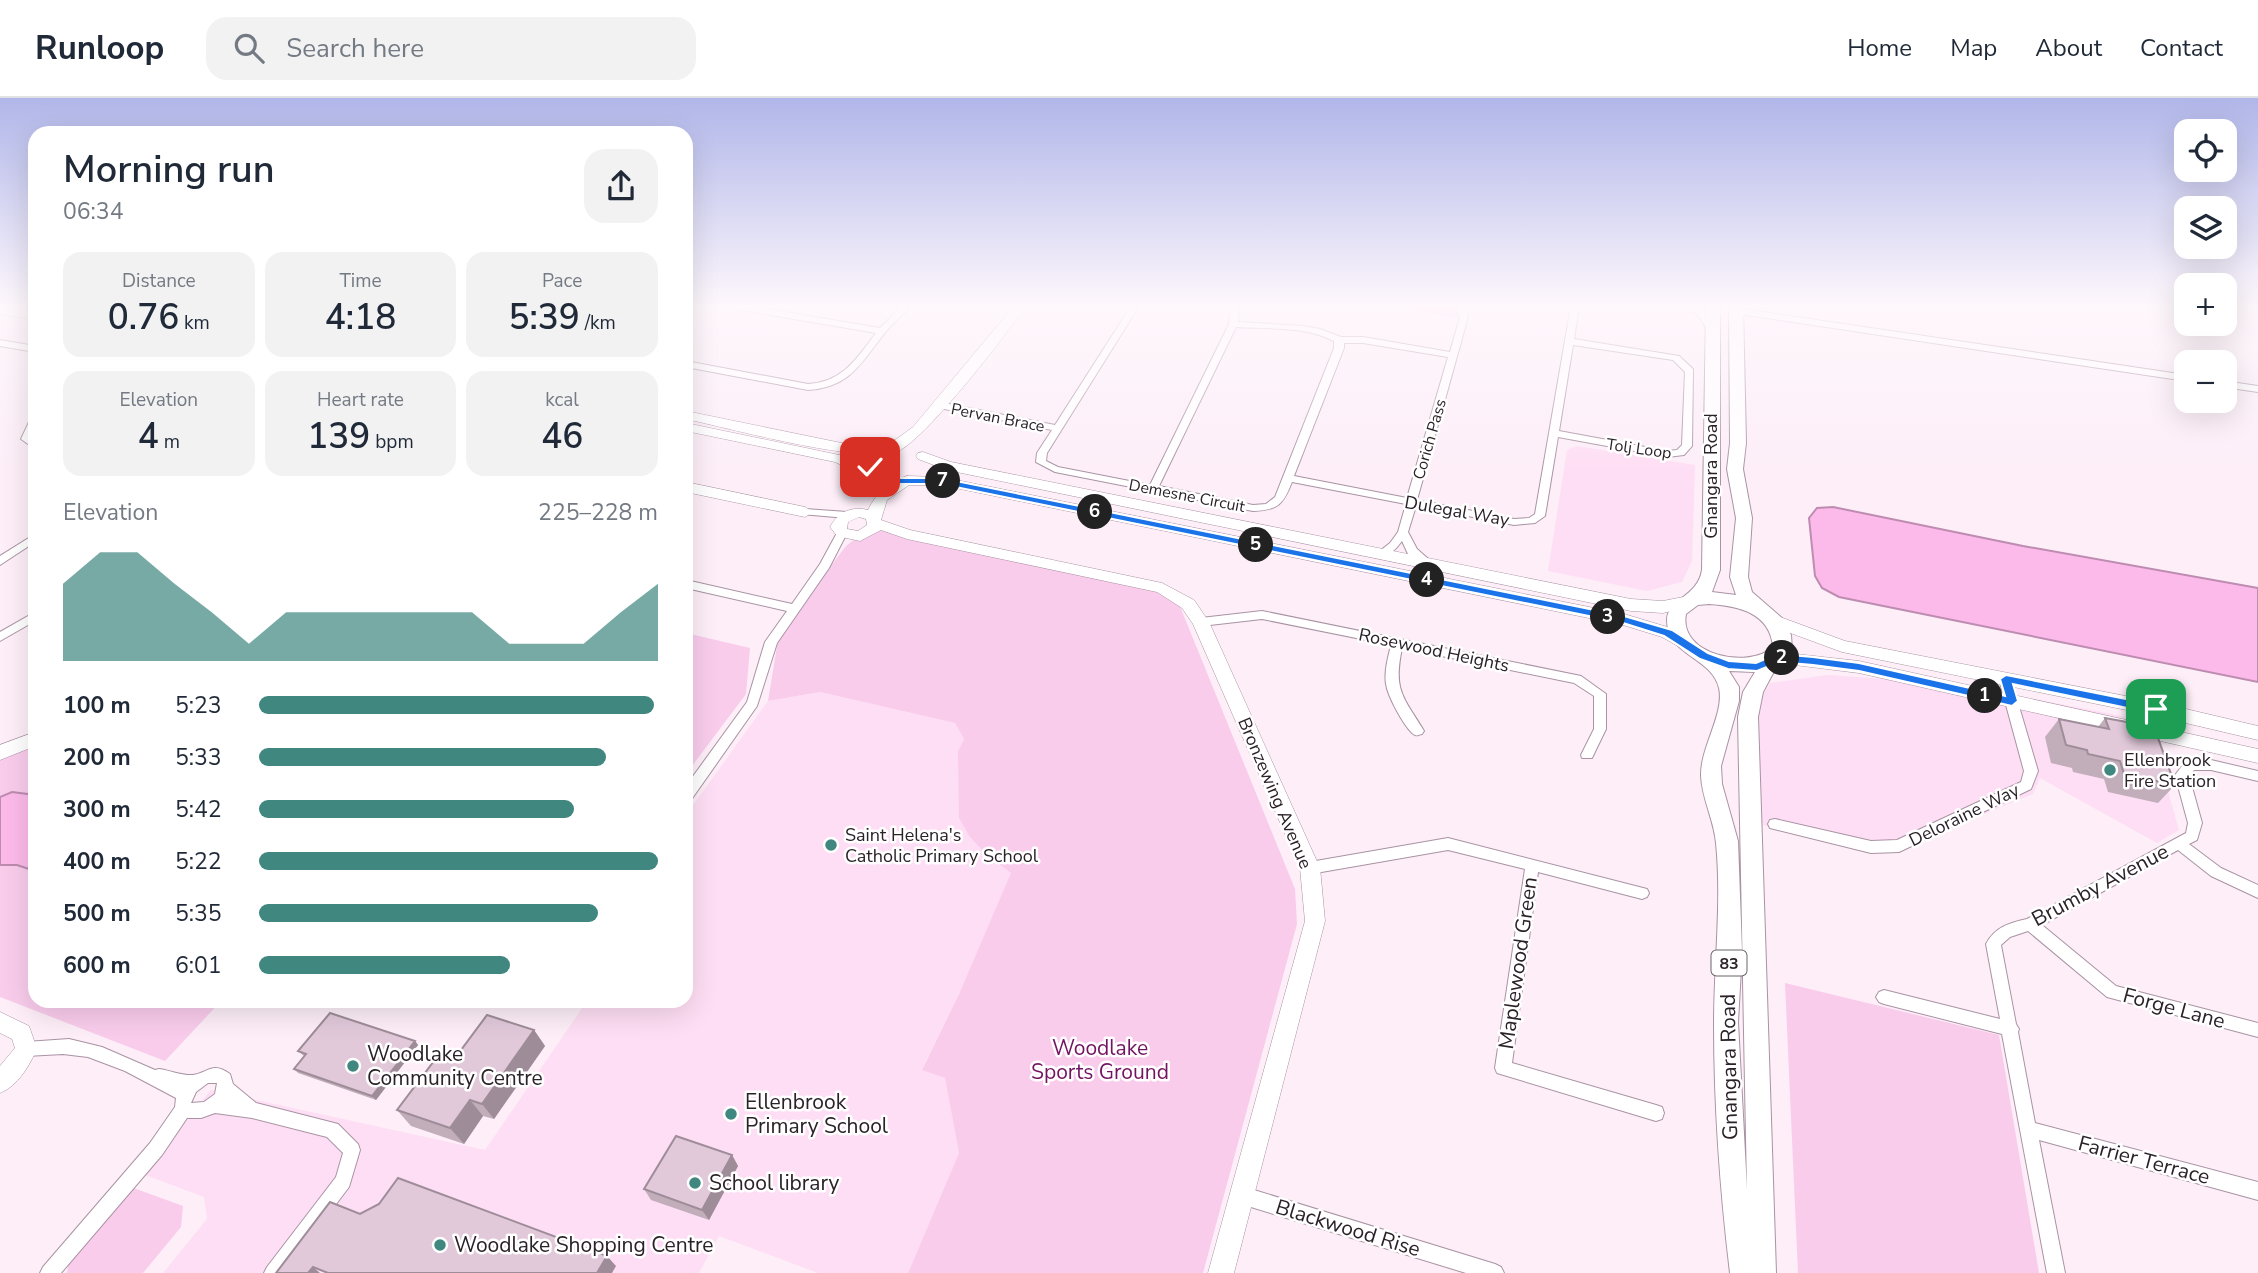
<!DOCTYPE html>
<html lang="en">
<head>
<meta charset="utf-8">
<style>
  :root { --surface:#fff; --page:#f2f2f3; --text:#1f2937; --muted:#747a83; --line:#e0e1e3; --accent:#408780 }
  body { margin:0; font-family:"Nunito Sans",sans-serif; background:var(--page); color:var(--text); height:100vh; display:flex; flex-direction:column; font-size:26px; white-space:nowrap }
  * { box-sizing:border-box; margin:0 }
  p { font-size:23px; color:var(--muted) }
  .icon { flex:none; width:38px; height:38px; fill:none; stroke:currentColor; stroke-width:2; stroke-linecap:round; stroke-linejoin:round }
  .map { position:relative; flex:1; overflow:hidden }
  .drawer { position:absolute; left:28px; top:28px; width:665px; height:882px; display:flex; flex-direction:column; background:var(--surface); border-radius:21px; box-shadow:0 7px 28px #0002 }
  .drawer>* { flex:none }
  .controls { position:absolute; left:2174px; top:21px; display:grid; gap:14px }
  .controls a { display:grid; place-items:center; width:63px; height:63px; border-radius:14px; background:var(--surface); box-shadow:0 7px 28px #0002; font-size:35px }
  .pin { position:absolute; display:grid; place-items:center; width:60px; height:60px; color:#fff; margin:-30px; border-radius:14px; box-shadow:0 4px 10px #0006 }
  .km { position:absolute; width:35px; height:35px; margin:-18px; border-radius:50%; background:#222; color:#fff; font-size:19px; line-height:35px; text-align:center }
  .round { display:grid; place-items:center; flex:none; width:74px; height:74px; border-radius:21px; background:var(--page) }
  .overview { display:flex; align-items:center; justify-content:space-between; height:119px; padding:0 35px }
  h1 { font-size:38px; font-weight:600; line-height:52px }
  .stats { display:grid; grid-template-columns:repeat(3,1fr); gap:10px; height:119px; padding:7px 35px }
  .stats div { display:grid; align-content:center; border-radius:18px; background:var(--page); text-align:center }
  .stats b { font-size:35px; font-weight:600 }
  .stats small { font-size:19px; font-weight:400 }
  .stats p { font-size:19px }
  .chart { height:196px; padding:14px 35px }
  .chart p { display:flex; justify-content:space-between }
  .chart svg { width:100%; height:126px; margin-top:7px; fill:var(--accent); opacity:.7 }
  ul { padding:0 35px; list-style:none; font-size:23px }
  li { display:grid; grid-template-columns:112px 84px 1fr; align-items:center; height:52px }
  li i { height:18px; border-radius:9px; background:var(--accent) }
  header { display:flex; align-items:center; gap:42px; box-sizing:border-box; height:98px; padding:0 35px; background:var(--surface); border-bottom:2px solid var(--line) }
  header strong { font-size:33px }
  nav { display:flex; gap:38px; margin-inline-start:auto; font-size:24px }
  .search { width:490px; height:63px; background:var(--page); display:flex; align-items:center; gap:18px; box-sizing:border-box; padding:0 24px; border-radius:21px; color:var(--muted); font-size:26px }
  .map>svg:first-child { display:block }
  .built { fill:#fedef4 }
  .green { fill:#f9ccec }
  .water { fill:#fcbaea; stroke:#bd8cb0; stroke-width:2 }
  .lines { fill:none; stroke-linecap:round; stroke-linejoin:round }
  .street-casing { stroke:#a993a3; stroke-width:2 }
  .secondary-casing { stroke:#a993a3; stroke-width:1 }
  .primary-casing { stroke:#a993a3; stroke-width:2 }
  .street { fill:#fff; fill-rule:evenodd }
  .secondary { fill:#fff; fill-rule:evenodd }
  .primary { fill:#fff; fill-rule:evenodd }
  .wall { fill:#c2adbb }
  .shaded-wall { fill:#9e8d99 }
  .building { fill:#e1c9da; stroke:#9e8d99; stroke-width:2 }
  .route { fill:#1a73e8; stroke:#fff; stroke-width:2 }
  .poi-dot { fill:#408780; stroke:#fff; stroke-width:2.5 }
  .labels { text-anchor:middle; stroke-width:5; stroke-linejoin:round; paint-order:stroke }
  .far-street-label { font-size:16px; fill:#2b2228; stroke:#fff }
  .shield { fill:#fff; stroke:#6b6468; stroke-width:2 }
  .shield-label { font-size:16px; font-weight:bold; fill:#2b2228 }
  .street-label { font-size:18px; fill:#2b2228; stroke:#fff }
  .poi-label { font-size:18px; fill:#2b2228; stroke:#fff; text-anchor:start }
  .near-street-label { font-size:21px; fill:#2b2228; stroke:#fff }
  .near-park-label { font-size:21px; fill:#731461; stroke:#fff }
  .near-poi-label { font-size:21px; fill:#2b2228; stroke:#fff; text-anchor:start }
</style>
</head>
<body>
<header>
<strong>Runloop</strong>
<div class="search"><svg class="icon" aria-label="search" viewBox="0 0 24 24"><circle cx="10" cy="10" r="6"/><path d="M15 15l6 6"/></svg>Search here</div>
<nav><a>Home</a><a>Map</a><a>About</a><a>Contact</a></nav>
</header>
<div class="map">
<svg width="2258" height="1175" viewBox="0 0 2258 1175">
  <rect width="100%" height="100%" fill="#fdeef8"/>
  <!-- built -->
  <g class="built">
    <polygon points="1577,348 1695,367 1692,463 1682,484 1647,493 1548,473 1567,352"/>
    <polygon points="1828,577 1913,583 2019,598 2148,623 2179,732 2157,745 2040,680 2033,696 1884,756 1750,724 1758,605 1770,585"/>
    <polygon points="820,594 955,625 964,641 958,653 984,754 1012,775 959,896 922,971 945,980 959,1055 908,1175 818,1175 719,1138 699,1175 163,1175 207,1121 204,1099 140,1075 211,992 485,1052 587,903 686,903 686,717 768,603"/>
  </g>
  <!-- green -->
  <g class="green">
    <polygon points="1384,208 1457,208 1460,220"/>
    <polygon points="875,431 1152,491 1179,506 1295,791 1297,826 1203,1175 908,1175 959,1055 945,980 922,972 959,896 1011,775 984,754 970,739 959,720 958,653 964,641 955,625 820,594 768,603 778,542 796,513 846,448 860,437"/>
    <polygon points="686,535 750,550 746,596 686,676"/>
    <polygon points="35,644 35,903 221,903 165,963 0,899 0,660"/>
    <polygon points="1785,885 1999,937 2039,1175 1798,1175"/>
    <polygon points="128,1088 183,1108 181,1129 143,1175 67,1175 70,1156"/>
  </g>
  <!-- water -->
  <g class="water">
    <polygon points="1833,409 2023,448 2258,490 2258,584 1839,499 1822,490 1815,478 1809,420 1817,410"/>
    <polygon points="12,694 35,697 35,773 17,767 0,767 0,699"/>
  </g>
  <g class="lines">
    <!-- street casing -->
    <g class="street-casing">
      <g id="street">
        <path d="M731 208H750L880 230 902 208H911C904 216 895 223 888 231 862 262 853 289 808 292L686 269V263L808 286C843 284 857 260 876 235L735 211Z"/>
        <polygon points="1004,208 1021,208 1023,210 1019,213"/>
        <path d="M1131 208H1139L1047 355 1046 363 1058 369 1150 387 1229 226 1231 208H1239L1238 224 1303 228 1320 231 1341 239H1363L1450 254 1460 219 1455 208H1463L1468 219 1417 402 1514 421 1529 420 1535 416 1571 208H1579L1574 241 1679 258 1693 271 1692 348 1684 357 1667 359 1558 339 1545 418 1535 425 1514 427 1416 408 1408 434 1417 451 1434 466 1428 470 1408 456 1402 443C1397 450 1390 457 1382 460L1376 456 1390 445 1398 434 1406 406 1292 384C1283 407 1278 412 1253 413L1055 374 1036 364 1037 355 1052 332 939 310 934 307 939 304 1055 327ZM1236 229C1269 231 1305 228 1334 243V250L1275 399 1266 406 1253 407 1159 388ZM1344 245H1363L1448 259 1407 400 1294 378 1344 250ZM1573 247 1673 262 1685 274 1682 347 1677 352 1667 353 1559 333Z"/>
        <path d="M1677 208C1696 208 1707 211 1715 230L1708 232 1697 216Z"/>
        <polygon points="1736,210 2186,277 2186,283 1733,215 1733,211"/>
        <polygon points="0,242 35,248 35,254 0,248"/>
        <polygon points="2224,283 2258,288 2258,294 2224,289"/>
        <polygon points="35,319 35,332 31,340 35,343 35,351 21,341 30,322"/>
        <polygon points="805,411 847,414 852,417 847,420 801,416 800,414 801,412"/>
        <polygon points="842,432 847,435 829,470 777,545 757,608 691,702 686,703 686,688 747,604 765,544 787,513 686,490 686,482 792,506 820,466 838,433"/>
        <polygon points="35,436 35,444 0,467 0,458"/>
        <path d="M1262 513 1581 578 1606 596V631L1592 660H1582L1581 657 1594 631V598L1574 585 1402 550C1393 593 1403 598 1424 633L1422 636C1417 637 1417 639 1412 635 1403 626 1388 599 1386 586 1384 573 1388 560 1391 547L1262 521 1201 528 1195 524 1201 520Z"/>
        <polygon points="35,514 35,523 0,543 0,534"/>
        <polygon points="2005,577 2011,581 2038,673 2031,691 1899,754 1871,755 1770,730 1768,726 1770,722 1775,721 1871,743 1897,742 2021,684 2024,673 1999,581"/>
        <path d="M2191 662H2211L2258 673V683L2211 672H2194L2189 678 2202 725 2197 742 2189 746 2221 770 2258 787V800L2211 778 2178 752 2042 827 2116 888 2258 925V939L2107 899 2028 833 2010 839 2001 847 2016 926 2019 931 2018 934 2035 1025 2258 1084V1102L2039 1042 2065 1175H2047L2002 936 1884 906 1879 904 1876 899 1879 894 1884 892 2000 921 1986 846C1995 829 2009 825 2027 821L2186 735 2188 725 2175 677 2186 663Z"/>
        <polygon points="1448,740 1647,791 1649,795 1647,799 1642,801 1538,774 1512,965 1656,1007 1662,1009 1664,1015 1662,1021 1656,1023 1497,975 1495,970 1525,771 1448,752 1310,776 1305,774 1303,770 1305,766 1310,764"/>
        <path d="M69 941 102 949 155 972 159 971C168 972 183 978 193 977 208 975 212 963 230 976L233 986 256 1005 338 1026 358 1046 360 1052 349 1089 284 1175H264L267 1169 336 1079 343 1055 327 1039 252 1020 215 1015 201 1020H187L162 1057 61 1175H40L43 1169 150 1045 175 1009 176 1000 125 973 88 959 63 956 26 958 20 956 18 951 20 946 26 944ZM208 985H217L215 996 204 1004 191 1005 196 994Z"/>
        <polygon points="1241,1088 1495,1166 1501,1169 1504,1175 1466,1175 1241,1106 1235,1103 1232,1097 1235,1091"/>
      </g>
    </g>
    <!-- secondary casing -->
    <g class="secondary-casing">
      <g id="secondary">
        <polygon points="0,208 35,214 35,222 0,216"/>
        <path d="M1014 208H1026C1006 237 923 345 896 354 861 366 728 330 686 321V313L856 348H887L913 329Z"/>
        <polygon points="686,325 844,358 881,378 874,382 835,364 686,333"/>
        <polygon points="923,354 951,364 1631,501 1663,503 1688,498 1696,504 1694,508 1663,515 1631,513 947,372 918,361 916,358 918,355"/>
        <path d="M907 378 941 379 1624 516 1674 531 1698 549 1690 555 1662 539 1623 527 941 387H909L887 402 881 422 910 432 1162 485 1194 502 1209 524 1320 770 1325 823 1234 1175H1208L1305 823 1300 770 1193 526 1182 510 1157 494 907 441 881 432 860 443 837 438 830 429C838 414 852 408 868 412 876 395 889 383 907 378ZM859 419 866 421 867 427 858 433 847 431 848 424Z"/>
        <polygon points="686,384 805,409 813,414 805,419 686,394"/>
        <polygon points="1772,516 1845,543 2156,604 2258,628 2258,642 2156,618 1842,554 1766,526 1764,522 1766,518"/>
        <polygon points="1777,554 1859,563 2258,651 2258,665 1859,575 1771,564 1768,560 1771,556"/>
        <polygon points="35,634 35,648 0,662 0,647"/>
        <path d="M0 914 29 928 37 951C29 968 18 988 0 995V968L15 950 12 941 0 935Z"/>
      </g>
    </g>
    <!-- primary casing -->
    <g class="primary-casing">
      <path id="primary" d="M1706 208H1720V472L1712 494 1736 497 1730 479 1736 420 1727 371 1730 345 1729 208H1743L1746 345 1743 371 1752 420 1748 479 1752 494 1782 520 1791 537 1792 551 1778 566 1763 594 1758 619 1776 1175H1730C1720 1092 1714 1010 1714 926 1714 866 1722 805 1716 745 1714 722 1702 701 1701 678 1700 650 1725 615 1719 590 1712 559 1667 558 1667 522 1667 501 1698 499 1702 472ZM1709 506C1739 508 1770 515 1773 549 1748 572 1678 557 1686 516L1698 507ZM1729 573 1755 574 1743 594 1738 619 1747 1092 1738 924 1742 853 1738 743 1722 686 1721 668 1739 603V589Z"/>
    </g>
    <!-- street -->
    <use href="#street" class="street"/>
    <!-- secondary -->
    <use href="#secondary" class="secondary"/>
    <!-- primary -->
    <use href="#primary" class="primary"/>
  </g>
  <!-- wall -->
  <g class="wall">
    <polygon points="2105,620 2175,687 2158,705 2108,694 2104,681 2073,674 2072,670 2051,665 2045,639 2059,621 2098,629"/>
    <polygon points="534,932 545,948 494,1021 483,1018 464,1046 411,1028 397,1012 458,956"/>
    <polygon points="415,943 418,947 376,1002 298,975 294,971 304,958 298,953"/>
    <polygon points="732,1057 738,1068 709,1122 651,1102 644,1091"/>
  </g>
  <!-- shaded-wall -->
  <g class="shaded-wall">
    <polygon points="534,932 545,948 494,1021 482,1006"/>
    <polygon points="415,943 418,947 376,1002 372,998"/>
    <polygon points="470,1002 483,1018 464,1046 450,1030"/>
    <polygon points="732,1057 738,1068 709,1122 702,1112"/>
    <polygon points="607,1158 616,1168 612,1175 597,1175"/>
    <polygon points="313,1169 320,1175 308,1175"/>
  </g>
  <!-- building -->
  <g class="building">
    <polygon points="2105,620 2154,629 2175,687 2124,676 2120,663 2088,656 2087,652 2066,647 2059,621 2109,631"/>
    <polygon points="330,915 415,943 372,998 294,971 306,956 298,953"/>
    <polygon points="487,917 534,932 482,1006 470,1002 450,1030 397,1012 443,951 458,956"/>
    <polygon points="676,1038 732,1057 702,1112 644,1091"/>
    <polygon points="398,1080 607,1158 597,1175 328,1175 313,1169 308,1175 276,1175 330,1104 360,1116 379,1106"/>
  </g>
  <!-- sky -->
  <linearGradient id="sky" x2="0" y2="1"><stop stop-color="#b0b6e9"/><stop offset="0.56" stop-color="#fef7fc"/><stop offset="1" stop-color="#fef7fc" stop-opacity="0"/></linearGradient>
  <rect width="2258" height="372" fill="url(#sky)"/>
  <!-- route -->
  <polygon class="route" points="870,366 878,376 889,380 941,380 1624,518 1672,532 1708,555 1729,563 1756,565 1777,556 1813,559 1859,565 2005,598 2000,581 2006,577 2156,607 2162,611 2156,616 2013,586 2018,603 2012,608 1859,573 1813,567 1779,564 1757,573 1728,571 1700,561 1664,538 1623,525 941,386 887,386 870,380 865,369"/>
  <!-- markers -->
  <g class="poi-dot">
    <circle cx="2110" cy="672" r="7"/>
    <circle cx="831" cy="747" r="7"/>
    <circle cx="353" cy="968" r="7"/>
    <circle cx="731" cy="1016" r="7"/>
    <circle cx="695" cy="1085" r="7"/>
    <circle cx="440" cy="1147" r="7"/>
  </g>
  <g class="labels">
    <!-- far-street labels -->
    <g class="far-street-label">
      <text transform="translate(998 319) rotate(11)" y="6">Pervan Brace</text>
      <text transform="translate(1429 341) rotate(-74)" y="6">Corich Pass</text>
      <text transform="translate(1639 350) rotate(8)" y="6">Tolj Loop</text>
      <text transform="translate(1187 397) rotate(11)" y="6">Demesne Circuit</text>
    </g>
    <!-- shield labels -->
    <rect class="shield" x="1711.5" y="852.5" width="35" height="25" rx="5"/>
    <g class="shield-label">
      <text x="1729" y="871">83</text>
    </g>
    <!-- street labels -->
    <g class="street-label">
      <text transform="translate(1711 378) rotate(-90)" y="6">Gnangara Road</text>
      <text transform="translate(1457 413) rotate(10)" y="6">Dulegal Way</text>
      <text transform="translate(1434 552) rotate(12)" y="6">Rosewood Heights</text>
      <text transform="translate(1275 695) rotate(67)" y="6">Bronzewing Avenue</text>
      <text transform="translate(1964 717) rotate(-26)" y="6">Deloraine Way</text>
    </g>
    <!-- poi labels -->
    <g class="poi-label">
      <text x="2124" y="668">Ellenbrook<tspan x="2124" dy="21">Fire Station</tspan></text>
      <text x="845" y="743">Saint Helena's<tspan x="845" dy="21">Catholic Primary School</tspan></text>
    </g>
    <!-- near-street labels -->
    <g class="near-street-label">
      <text transform="translate(2100 787) rotate(-28)" y="7">Brumby Avenue</text>
      <text transform="translate(1518 865) rotate(-82)" y="7">Maplewood Green</text>
      <text transform="translate(2174 910) rotate(15)" y="7">Forge Lane</text>
      <text transform="translate(1729 969) rotate(-91)" y="7">Gnangara Road</text>
      <text transform="translate(2144 1062) rotate(15)" y="7">Farrier Terrace</text>
      <text transform="translate(1348 1130) rotate(17)" y="7">Blackwood Rise</text>
    </g>
    <!-- near-park labels -->
    <g class="near-park-label">
      <text x="1100" y="957">Woodlake<tspan x="1100" dy="24">Sports Ground</tspan></text>
    </g>
    <!-- near-poi labels -->
    <g class="near-poi-label">
      <text x="367" y="963">Woodlake<tspan x="367" dy="24">Community Centre</tspan></text>
      <text x="745" y="1011">Ellenbrook<tspan x="745" dy="24">Primary School</tspan></text>
      <text x="709" y="1092">School library</text>
      <text x="454" y="1154">Woodlake Shopping Centre</text>
    </g>
  </g>
</svg>
<div class="controls">
<a><svg class="icon" aria-label="locate" viewBox="0 0 24 24"><circle cx="12" cy="12" r="6"/><path d="M12 2v4M12 18v4M2 12h4M18 12h4"/></svg></a>
<a><svg class="icon" aria-label="layers" viewBox="0 0 24 24"><path d="M12 4l9 5-9 5-9-5zM3 14l9 5 9-5"/></svg></a>
<a>+</a>
<a>−</a>
</div>
<div class="pin" style="left:2156px;top:611px;background:#1e9e55"><svg class="icon" aria-label="arrive" viewBox="0 0 24 24"><path d="M6 21V4h12l-3 4 3 4H6"/></svg></div>
<div class="pin" style="left:870px;top:369px;background:#d93025"><svg class="icon" aria-label="check" viewBox="0 0 24 24"><path d="M5 12l5 5 9-10"/></svg></div>
<b class="km" style="left:1985px;top:598px">1</b>
<b class="km" style="left:1782px;top:560px">2</b>
<b class="km" style="left:1608px;top:519px">3</b>
<b class="km" style="left:1427px;top:482px">4</b>
<b class="km" style="left:1256px;top:447px">5</b>
<b class="km" style="left:1095px;top:414px">6</b>
<b class="km" style="left:943px;top:383px">7</b>
<section class="drawer">
<div class="overview"><div><h1>Morning run</h1><p>06:34</p></div><a class="round"><svg class="icon" aria-label="share" viewBox="0 0 24 24"><path d="M12 15V3M7 8l5-5 5 5M5 13v7h14v-7"/></svg></a></div>
<div class="stats">
<div><p>Distance</p><b>0.76<small> km</small></b></div>
<div><p>Time</p><b>4:18</b></div>
<div><p>Pace</p><b>5:39<small> /km</small></b></div>
</div>
<div class="stats">
<div><p>Elevation</p><b>4<small> m</small></b></div>
<div><p>Heart rate</p><b>139<small> bpm</small></b></div>
<div><p>kcal</p><b>46</b></div>
</div>
<div class="chart"><p><span>Elevation</span>225–228 m</p>
<svg viewBox="0 0 160 44" preserveAspectRatio="none"><path d="M0 44V17L10 6L20 6L30 17L40 27L50 38L60 27L70 27L80 27L90 27L100 27L110 27L120 38L130 38L140 38L150 27L160 17V44z"/></svg>
</div>
<ul>
<li><b>100 m</b>5:23<i style="width:99%"></i></li>
<li><b>200 m</b>5:33<i style="width:87%"></i></li>
<li><b>300 m</b>5:42<i style="width:79%"></i></li>
<li><b>400 m</b>5:22<i style="width:100%"></i></li>
<li><b>500 m</b>5:35<i style="width:85%"></i></li>
<li><b>600 m</b>6:01<i style="width:63%"></i></li>
</ul>
</section>
</div>
</body>
</html>
